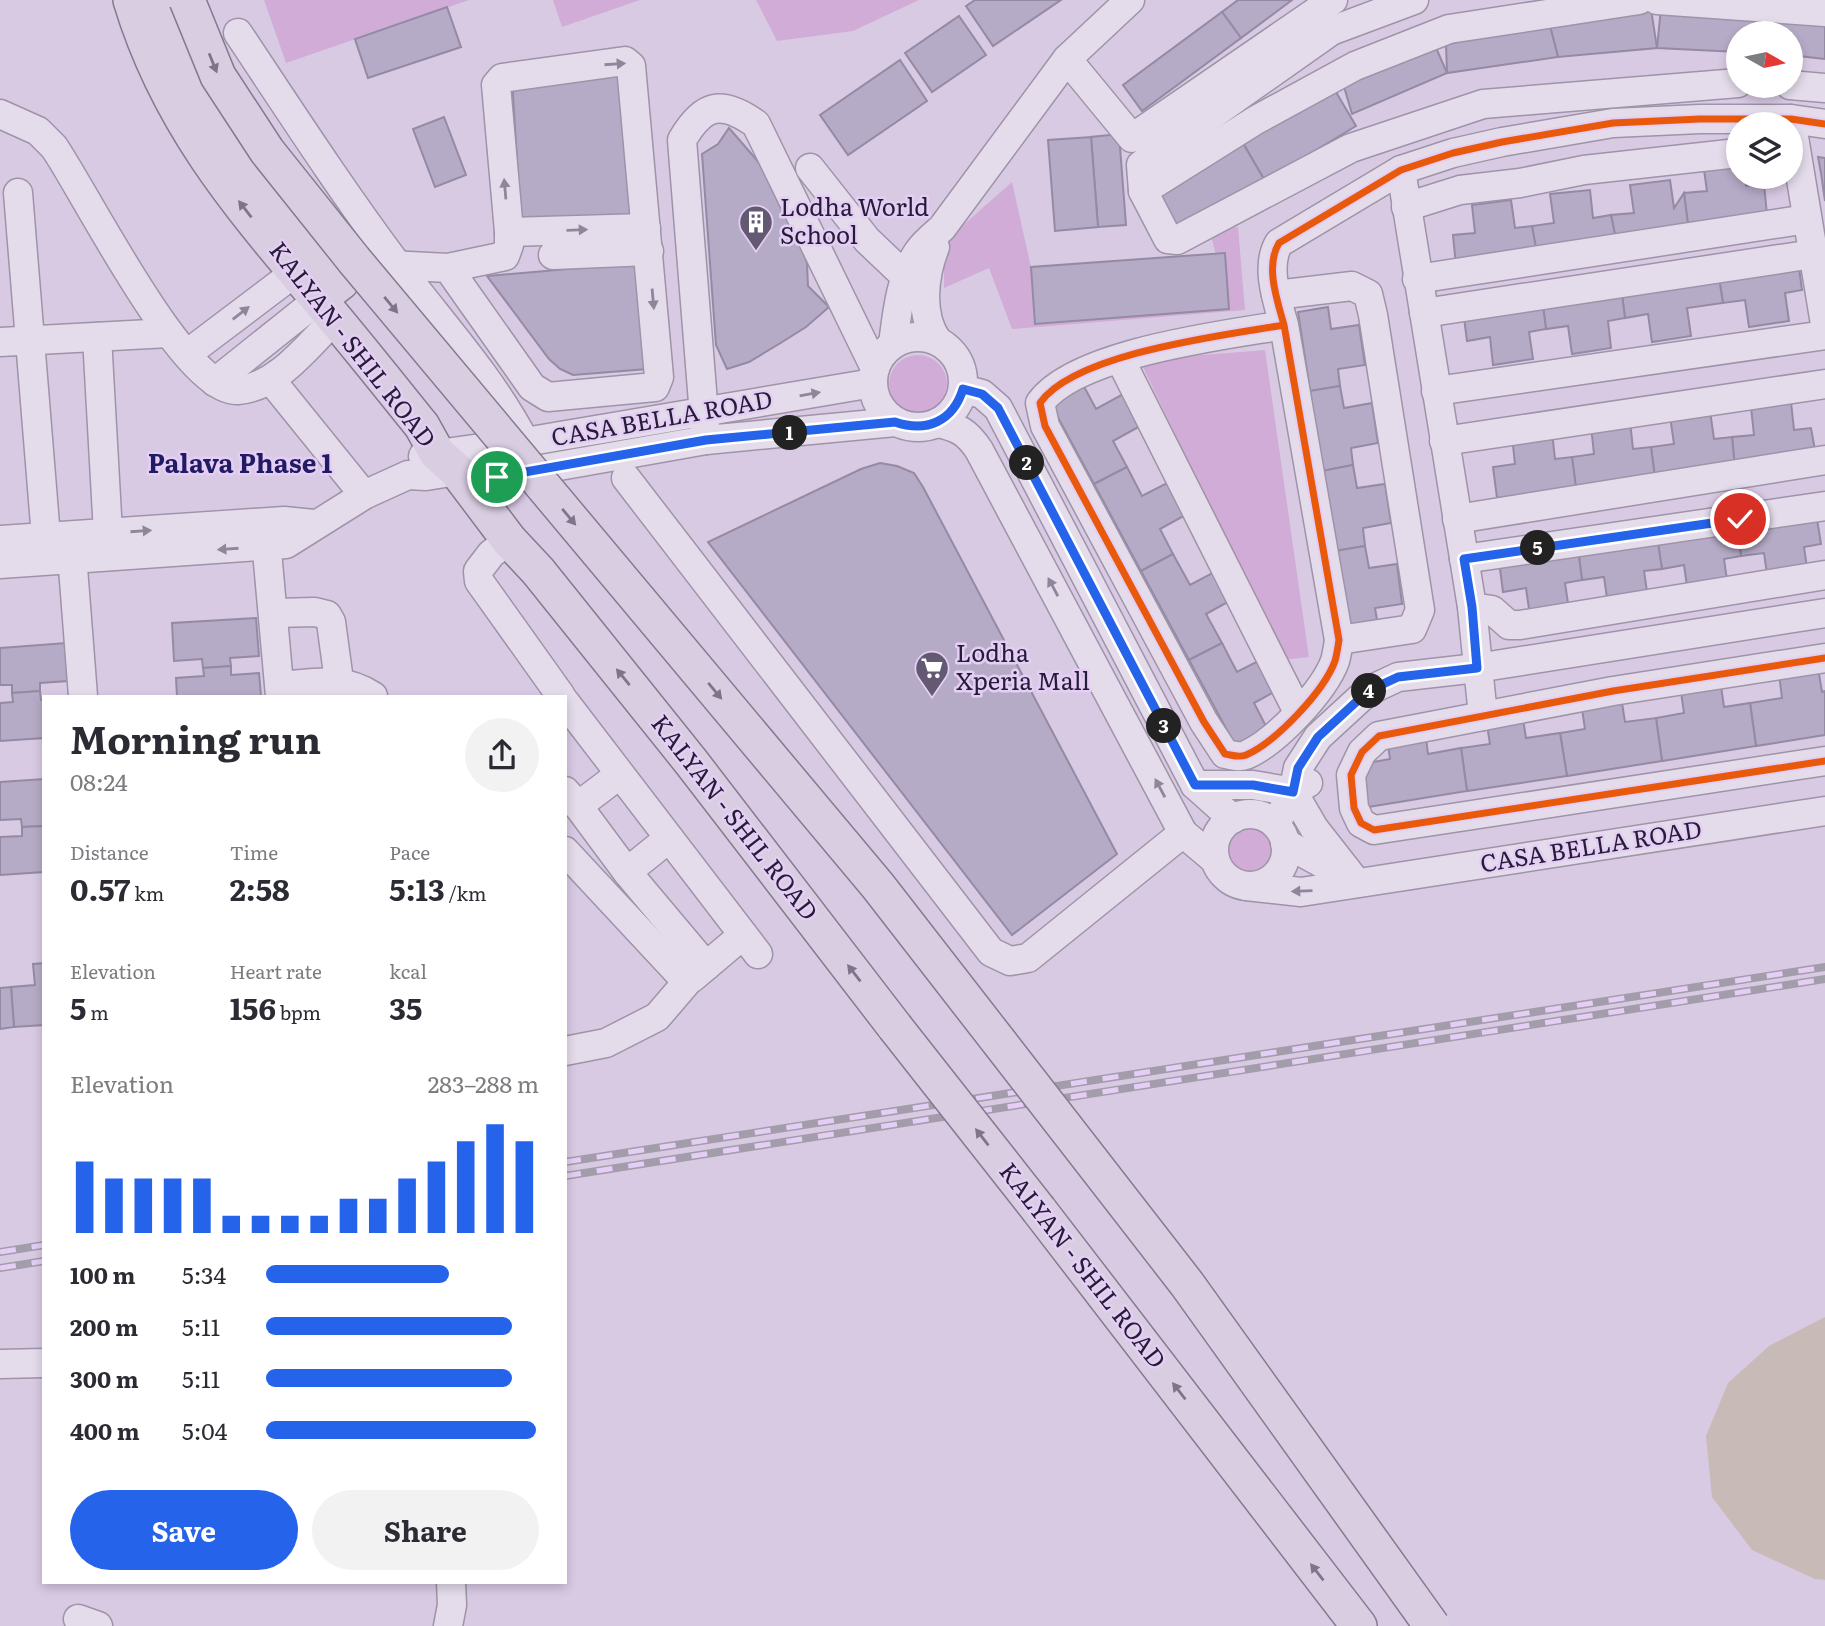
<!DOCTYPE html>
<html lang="en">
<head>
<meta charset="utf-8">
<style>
  :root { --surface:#fff; --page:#f2f2f3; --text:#2b2b33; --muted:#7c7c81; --accent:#2563eb }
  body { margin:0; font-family:Literata,serif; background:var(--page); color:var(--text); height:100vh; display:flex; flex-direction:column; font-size:26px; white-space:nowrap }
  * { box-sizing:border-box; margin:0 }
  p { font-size:23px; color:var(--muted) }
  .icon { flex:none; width:38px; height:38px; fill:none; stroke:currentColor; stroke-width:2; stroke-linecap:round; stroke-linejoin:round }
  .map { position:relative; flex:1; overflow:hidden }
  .sheet { position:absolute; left:42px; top:695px; width:525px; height:889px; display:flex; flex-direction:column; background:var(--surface); border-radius:0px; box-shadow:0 4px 10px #0003 }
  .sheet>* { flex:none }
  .needle { width:46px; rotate:99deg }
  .buttons { position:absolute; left:1726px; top:21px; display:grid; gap:14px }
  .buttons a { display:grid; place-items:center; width:77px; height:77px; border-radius:50%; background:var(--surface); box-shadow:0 4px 10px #0003; font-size:35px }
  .pin { position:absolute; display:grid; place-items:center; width:60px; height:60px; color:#fff; margin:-30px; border:4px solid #fff; border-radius:50%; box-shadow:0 2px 7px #0007 }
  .km { position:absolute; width:35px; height:35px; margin:-18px; border-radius:50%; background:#222; color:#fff; font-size:19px; line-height:35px; text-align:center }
  .round { display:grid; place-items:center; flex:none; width:74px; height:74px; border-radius:37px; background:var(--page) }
  .overview { display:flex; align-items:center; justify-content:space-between; height:119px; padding:0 28px }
  h1 { font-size:38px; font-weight:700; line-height:52px }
  .stats { display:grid; grid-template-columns:repeat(3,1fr); gap:10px; height:119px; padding:7px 28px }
  .stats div { display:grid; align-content:center }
  .stats b { font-size:30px; font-weight:700 }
  .stats small { font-size:19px; font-weight:400 }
  .stats p { font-size:19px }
  .chart { height:196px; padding:14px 28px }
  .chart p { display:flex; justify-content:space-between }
  .chart svg { width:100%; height:126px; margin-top:7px; stroke:var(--accent); stroke-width:6 }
  .button { display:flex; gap:14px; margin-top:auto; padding:14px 28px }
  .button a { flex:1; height:80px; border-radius:42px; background:var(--accent); color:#fff; font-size:28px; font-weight:700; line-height:80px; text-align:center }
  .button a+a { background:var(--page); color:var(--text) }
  ul { padding:0 28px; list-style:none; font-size:23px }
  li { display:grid; grid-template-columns:112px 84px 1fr; align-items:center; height:52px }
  li i { height:18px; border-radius:9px; background:var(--accent) }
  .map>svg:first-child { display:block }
  .green { fill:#d1acd7 }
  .water { fill:#c8bab6 }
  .building { fill:#b6abc7; stroke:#948aa3; stroke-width:2 }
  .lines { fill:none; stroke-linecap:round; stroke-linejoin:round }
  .minor-casing { stroke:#9e93a8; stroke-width:31 }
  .major-casing { stroke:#847a8e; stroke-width:38 }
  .minor { stroke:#e4dceb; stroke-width:28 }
  .major { stroke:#d9cde2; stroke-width:35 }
  .rail-casing { stroke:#a39caa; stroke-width:8 }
  .rail { stroke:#e5cef5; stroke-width:5; stroke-dasharray:16; stroke-linecap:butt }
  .major-bridge-casing { stroke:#847a8e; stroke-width:38; stroke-linecap:butt }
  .major-bridge { stroke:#d9cde2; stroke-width:35 }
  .cycleway-casing { stroke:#e5cef5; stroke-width:11 }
  .cycleway { stroke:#e8590c; stroke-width:7 }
  .oneway { fill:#7f748c }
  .oneway2 { fill:#8e869a }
  .route-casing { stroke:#fff; stroke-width:14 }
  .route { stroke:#2563eb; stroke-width:9 }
  .labels { text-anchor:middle; stroke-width:5; stroke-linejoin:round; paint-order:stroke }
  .poi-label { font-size:24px; fill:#251c36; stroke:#e5cef5; text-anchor:start }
  .street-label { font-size:24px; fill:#251c36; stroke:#e5cef5 }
  .neighbourhood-label { font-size:26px; font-weight:bold; fill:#211b63; stroke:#e5cef5 }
</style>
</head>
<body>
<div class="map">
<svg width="1825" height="1626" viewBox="0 0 1825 1626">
  <rect width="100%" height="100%" fill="#d9cae4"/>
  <!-- green -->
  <g class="green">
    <polygon points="264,0 469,0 286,63"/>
    <polygon points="553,0 640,0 562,27"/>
    <polygon points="756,0 919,0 853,31 777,41"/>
    <polygon points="1012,182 1031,267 1035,324 1229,309 1210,231 1238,227 1245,310 1012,329 989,268 944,288 944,261 952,235"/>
    <polygon points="1265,350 1309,657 1283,660 1142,365 1165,358"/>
    <circle cx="918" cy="384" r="29"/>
    <circle cx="1248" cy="852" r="26"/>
  </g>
  <!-- water -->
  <polygon class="water" points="1825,1317 1825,1580 1815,1579 1752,1550 1712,1497 1706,1436 1728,1383 1769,1346"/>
  <!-- building -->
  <g class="building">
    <polygon points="975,0 1061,0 993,46 966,6"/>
    <polygon points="1238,0 1292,0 1241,38 1222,12"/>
    <polygon points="447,7 461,47 368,78 355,39"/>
    <polygon points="1661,8 1765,14 1763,33 1738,33 1738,52 1657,48"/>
    <polygon points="1651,9 1657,48 1558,57 1550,26"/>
    <polygon points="1222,12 1241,38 1142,111 1123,85"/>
    <polygon points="1765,14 1825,20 1825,59 1790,55 1790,33 1763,33"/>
    <polygon points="959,16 986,55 932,92 905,53"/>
    <polygon points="1550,26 1558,57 1447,73 1446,44"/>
    <polygon points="1434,43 1447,73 1352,114 1343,83"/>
    <polygon points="900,60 927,101 848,155 820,115"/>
    <polygon points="619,75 639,218 521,225 512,79"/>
    <polygon points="1333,87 1356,126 1265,181 1240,138"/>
    <polygon points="444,117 466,175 435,187 413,129"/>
    <polygon points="729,128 768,173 799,241 807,263 808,286 829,307 806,327 779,344 749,362 727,369 716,345 702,154 718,144"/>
    <polygon points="1119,134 1126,225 1098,227 1091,137"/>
    <polygon points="1091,137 1098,227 1055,231 1048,140"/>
    <polygon points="1240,138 1265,181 1174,236 1149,193"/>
    <polygon points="1818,157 1825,158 1825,201 1821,173"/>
    <polygon points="1738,159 1738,177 1745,177 1746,186 1764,184 1767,215 1688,225 1684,193 1707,191 1703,163"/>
    <polygon points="1670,180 1674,208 1684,193 1688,225 1616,240 1611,215 1634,213 1630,185"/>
    <polygon points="1590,190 1593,218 1611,215 1616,240 1537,254 1532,226 1554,223 1550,194"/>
    <polygon points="1511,200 1515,228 1532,226 1537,254 1456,266 1453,235 1475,233 1472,205"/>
    <polygon points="1225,253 1229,309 1035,324 1031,267"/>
    <polygon points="1798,260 1802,290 1785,293 1789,321 1749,327 1745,300 1723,303 1718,272"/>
    <polygon points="636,263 647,369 573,375 560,369 549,359 487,276"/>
    <polygon points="1718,272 1723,303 1687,308 1691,336 1652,342 1648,314 1625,318 1621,287"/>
    <polygon points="1621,287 1625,318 1608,321 1611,348 1572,354 1568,326 1546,329 1542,298"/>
    <polygon points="1542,298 1546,329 1529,332 1533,359 1493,365 1490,337 1467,341 1463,310"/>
    <polygon points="1328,307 1331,329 1359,325 1365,365 1338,369 1340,386 1310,391 1298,312"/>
    <polygon points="1081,381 1096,409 1125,393 1142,425 1113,441 1127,467 1094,484 1048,399"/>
    <polygon points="1340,386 1344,408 1372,403 1378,443 1351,448 1353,465 1322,471 1310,391"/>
    <polygon points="1791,402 1794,430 1811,428 1816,456 1735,469 1732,437 1754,435 1751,407"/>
    <polygon points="1710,411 1714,439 1732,437 1735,469 1655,478 1651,447 1674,444 1670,416"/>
    <polygon points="1630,421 1633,449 1651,447 1655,478 1576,488 1572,457 1594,454 1591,426"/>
    <polygon points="1552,432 1555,459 1572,457 1576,488 1497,498 1493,467 1515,464 1512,436"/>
    <polygon points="880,463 897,466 914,473 923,487 1117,854 1012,935 708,542 861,469"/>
    <polygon points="1353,465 1357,488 1385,484 1391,523 1363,528 1365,546 1335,551 1322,471"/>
    <polygon points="1127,467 1142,496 1171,481 1189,513 1160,529 1173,554 1141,571 1094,484"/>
    <polygon points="1816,513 1821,544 1804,547 1808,575 1768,581 1764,553 1741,556 1737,525"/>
    <polygon points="1737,525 1741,556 1724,559 1728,587 1688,593 1684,565 1662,569 1657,537"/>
    <polygon points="1657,537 1662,569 1644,571 1648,599 1608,605 1604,577 1582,580 1578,549"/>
    <polygon points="1365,546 1369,568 1397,564 1402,604 1375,608 1378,626 1347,630 1335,551"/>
    <polygon points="1578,549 1582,580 1565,583 1569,610 1530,616 1526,588 1503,592 1499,561"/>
    <polygon points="1173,554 1190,585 1220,569 1235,598 1206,614 1222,643 1189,660 1141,571"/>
    <polygon points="256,618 259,656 230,658 231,666 203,668 202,659 174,661 172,623"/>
    <polygon points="66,643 68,681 40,683 40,691 12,693 12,685 0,685 0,648"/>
    <polygon points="1222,643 1237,672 1266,657 1283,687 1254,703 1267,728 1235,745 1189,660"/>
    <polygon points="231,666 231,675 259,673 261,696 177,696 176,678 204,676 203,668"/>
    <polygon points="1818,668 1822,692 1825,691 1825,735 1756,746 1750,703 1782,698 1779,674"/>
    <polygon points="1721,686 1724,707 1750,703 1756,746 1662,761 1656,718 1684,713 1681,692"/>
    <polygon points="40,691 41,700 44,700 44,738 0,741 0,703 13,702 12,693"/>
    <polygon points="1622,703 1625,722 1656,718 1662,761 1567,776 1560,733 1585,729 1582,709"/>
    <polygon points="1523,719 1526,738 1560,733 1567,776 1467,791 1461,748 1490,744 1487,725"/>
    <polygon points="1426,738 1428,754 1461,748 1467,791 1368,807 1362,764 1390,759 1388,744"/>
    <polygon points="44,779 44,826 22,827 21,819 0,820 0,782"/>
    <polygon points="44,826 44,872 0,875 0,837 22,836 22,827"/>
    <polygon points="44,963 44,1025 14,1027 11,987 35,985 33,964"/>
    <polygon points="11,987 14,1027 0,1029 0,988"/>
  </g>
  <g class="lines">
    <!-- minor casing -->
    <g class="minor-casing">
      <g id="minor">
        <polyline points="1414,0 1331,31 1141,165 1143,191 1168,239 1177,240 1351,148 1483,104 1738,83"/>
        <polyline points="1657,0 1825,12"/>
        <path d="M238 33C290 111 341 190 398 266 441 323 492 378 525 442"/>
        <polyline points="1067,59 1132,138 1333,0"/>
        <polyline points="1790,85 1825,88"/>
        <path d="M0 114 38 131 54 147C84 190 185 394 238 390 278 387 308 345 335 319"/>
        <polyline points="1791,119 1825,324"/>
        <polyline points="810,168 867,240 906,277"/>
        <polyline points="1401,170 1472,607 1483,716"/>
        <polyline points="1143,191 1256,120 1355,66 1449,29 1639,0"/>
        <polyline points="18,193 46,537"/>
        <polyline points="1406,207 1460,190 1520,183 1584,170 1738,153"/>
        <polyline points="509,232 646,228"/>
        <path d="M935 247C924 275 919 314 937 340"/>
        <polyline points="553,255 649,251"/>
        <polyline points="351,263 448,268 505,256 509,245 509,232 496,85 502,78 625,61 631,66 659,377 655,387 548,397 532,387 448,268"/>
        <polyline points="1417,279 1807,219"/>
        <polyline points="1276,295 1352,286 1368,294 1373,315 1420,610 1412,629 1339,640"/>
        <polyline points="1424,313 1813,254"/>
        <path d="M1284 325C1225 335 1075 353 1040 403L1045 426 1204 722 1225 754C1232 755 1239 758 1246 755 1276 742 1324 691 1335 661 1337 654 1338 646 1339 640L1284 325C1277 300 1265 266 1279 243L1401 170 1453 153 1502 142 1613 123 1700 119H1791L1825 124"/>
        <circle cx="918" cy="382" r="45"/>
        <polyline points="97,337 108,533"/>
        <polyline points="0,342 169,333"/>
        <path d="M893 344C897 314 900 278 918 252 924 243 934 235 942 228L1067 59 1130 0"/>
        <polyline points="187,354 310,261"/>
        <polyline points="1120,359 1298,712"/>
        <polyline points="271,380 364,495"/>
        <polyline points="215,382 319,299"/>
        <polyline points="963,389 982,394 998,408 1195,785 1233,819"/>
        <polyline points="1436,391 1825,335"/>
        <path d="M937 423C958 427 967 432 979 450L1183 833 1215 860"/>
        <path d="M706 440 682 140C703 104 721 99 756 124L875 368"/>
        <polyline points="1444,441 1825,384"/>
        <polyline points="423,456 525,442 873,383"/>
        <polyline points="626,478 991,952 1010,961 1028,958 1183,833"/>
        <polyline points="1457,519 1825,460"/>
        <polyline points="265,529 280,696"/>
        <polyline points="0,540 284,521 314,524"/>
        <polyline points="509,540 491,554 478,571 479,581 561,696"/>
        <polyline points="71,542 83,696"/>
        <polyline points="1464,559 1825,506"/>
        <polyline points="0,564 286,544 364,495 408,475 426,476 457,471 497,477 706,440 895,422"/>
        <polyline points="1472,607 1492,610 1509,625 1520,625 1825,575"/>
        <polyline points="274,613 315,612 327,615 331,622 339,681"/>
        <polyline points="1825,658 1613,691 1379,736 1362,752 1351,775 1354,808 1361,823 1374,830 1825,761"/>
        <path d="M280 686C316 683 341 676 373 696"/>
        <polyline points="565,702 758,954"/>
        <polyline points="1195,785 1253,785 1293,792 1308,783"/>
        <polyline points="565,791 578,806 619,775"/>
        <polyline points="1293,792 1314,828 1357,883"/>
        <polyline points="578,806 627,872 706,966"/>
        <circle cx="1250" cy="850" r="36"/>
        <polyline points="1276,823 1293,792 1298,768 1318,737 1368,691 1398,677 1477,668 1825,613"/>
        <polyline points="1285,843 1347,877"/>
        <polyline points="565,851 687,982 657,1017 606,1043 565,1051"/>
        <polyline points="627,872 668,839"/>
        <polyline points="1246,886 1301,892 1825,811"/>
        <polyline points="692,978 743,935"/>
        <polyline points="0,1364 44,1363"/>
        <polyline points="78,1619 98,1626"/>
        <polyline points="448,1626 452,1605 451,1582"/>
      </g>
    </g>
    <!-- major casing -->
    <g class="major-casing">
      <g id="major">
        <path d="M131 0C168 123 239 205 320 301 355 342 388 384 422 426L437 453 457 471 509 540 538 571 692 763 895 1027"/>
        <path d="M163 0C176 48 197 94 224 136 258 188 304 232 341 282L319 299"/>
        <polyline points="1039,1210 1359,1626"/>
      </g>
    </g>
    <!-- minor -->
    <use href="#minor" class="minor"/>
    <!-- major -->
    <use href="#major" class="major"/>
    <!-- rail casing -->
    <g class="rail-casing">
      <g id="rail">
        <polyline points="565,1162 1825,967"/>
        <polyline points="565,1176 1825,979"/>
        <polyline points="0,1252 44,1245"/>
        <polyline points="0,1268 44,1261"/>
      </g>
    </g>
    <!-- rail -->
    <use href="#rail" class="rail"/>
    <!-- major-bridge casing -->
    <g class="major-bridge-casing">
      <g id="major-bridge">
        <polyline points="187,0 218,76 267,151 354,260 878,886 1187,1284 1432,1626"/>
        <polyline points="895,1027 1039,1210"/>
      </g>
    </g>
    <!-- major-bridge -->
    <use href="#major-bridge" class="major-bridge"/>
    <!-- cycleway casing -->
    <g class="cycleway-casing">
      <g id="cycleway">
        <path d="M1284 325C1225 335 1075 353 1040 403L1045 426 1204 722 1225 754C1232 755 1239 758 1246 755 1276 742 1324 691 1335 661 1337 654 1338 646 1339 640L1284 325C1277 300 1265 266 1279 243L1401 170 1453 153 1502 142 1613 123 1700 119H1791L1825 124"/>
        <polyline points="1825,658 1613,691 1379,736 1362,752 1351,775 1354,808 1361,823 1374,830 1825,761"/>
      </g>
    </g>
    <!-- cycleway -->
    <use href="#cycleway" class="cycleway"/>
  </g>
  <!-- one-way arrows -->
  <defs><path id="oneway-solid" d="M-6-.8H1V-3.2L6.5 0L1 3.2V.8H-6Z" transform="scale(1.75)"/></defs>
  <g class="oneway">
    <use href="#oneway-solid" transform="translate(213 63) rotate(68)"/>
    <use href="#oneway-solid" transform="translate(245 209) rotate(-128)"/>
    <use href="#oneway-solid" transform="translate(391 305) rotate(50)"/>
    <use href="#oneway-solid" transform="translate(569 517) rotate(50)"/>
    <use href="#oneway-solid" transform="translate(623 677) rotate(-129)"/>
    <use href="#oneway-solid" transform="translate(715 691) rotate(50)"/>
    <use href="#oneway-solid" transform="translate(854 973) rotate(-128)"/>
    <use href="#oneway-solid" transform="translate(982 1137) rotate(-128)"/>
    <use href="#oneway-solid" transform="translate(1179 1391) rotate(-128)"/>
    <use href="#oneway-solid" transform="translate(1317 1572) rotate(-128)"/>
  </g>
  <g class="oneway2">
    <use href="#oneway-solid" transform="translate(615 64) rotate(-4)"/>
    <use href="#oneway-solid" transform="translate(505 189) rotate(-95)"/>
    <use href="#oneway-solid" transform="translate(577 230) rotate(-2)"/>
    <use href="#oneway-solid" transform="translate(653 299) rotate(85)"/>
    <use href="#oneway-solid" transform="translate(241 313) rotate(-38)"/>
    <use href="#oneway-solid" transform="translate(810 394) rotate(-10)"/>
    <use href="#oneway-solid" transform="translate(141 531) rotate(-4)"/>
    <use href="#oneway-solid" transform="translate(228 549) rotate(176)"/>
    <use href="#oneway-solid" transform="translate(1053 587) rotate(-118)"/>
    <use href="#oneway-solid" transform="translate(1160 788) rotate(-118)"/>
    <use href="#oneway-solid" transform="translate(1302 891) rotate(178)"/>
  </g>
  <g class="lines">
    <!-- route casing -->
    <g class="route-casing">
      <path id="route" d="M497 477 706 440 895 422C927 433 953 421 963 389L982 394 998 408 1195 785H1253L1293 792 1298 768 1318 737 1368 691 1398 677 1477 668 1472 607 1464 559 1740 519"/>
    </g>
    <!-- route -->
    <use href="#route" class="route"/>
  </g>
  <!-- icons -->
  <defs>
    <g id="building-pin" transform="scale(1.75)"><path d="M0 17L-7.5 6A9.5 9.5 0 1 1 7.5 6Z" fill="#645973" stroke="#e5cef5"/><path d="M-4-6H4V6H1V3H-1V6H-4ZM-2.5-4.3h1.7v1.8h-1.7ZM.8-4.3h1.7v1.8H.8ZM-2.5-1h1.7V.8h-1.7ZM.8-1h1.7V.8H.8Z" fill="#fff"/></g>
    <g id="supermarket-pin" transform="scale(1.75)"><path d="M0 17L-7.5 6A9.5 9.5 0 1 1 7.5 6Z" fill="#645973" stroke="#e5cef5"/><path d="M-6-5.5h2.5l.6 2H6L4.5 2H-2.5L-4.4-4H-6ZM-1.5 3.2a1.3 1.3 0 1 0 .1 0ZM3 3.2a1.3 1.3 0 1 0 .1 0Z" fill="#fff"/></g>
  </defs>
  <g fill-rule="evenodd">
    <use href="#building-pin" x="756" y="222"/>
    <use href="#supermarket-pin" x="932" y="668"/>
  </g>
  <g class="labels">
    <!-- poi labels -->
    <g class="poi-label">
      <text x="780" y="216">Lodha World<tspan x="780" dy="28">School</tspan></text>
      <text x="956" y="662">Lodha<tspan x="956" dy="28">Xperia Mall</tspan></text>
    </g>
    <!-- street labels -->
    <g class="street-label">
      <text transform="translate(352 345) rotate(52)" y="8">KALYAN - SHIL ROAD</text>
      <text transform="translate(662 419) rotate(-10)" y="8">CASA BELLA ROAD</text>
      <text transform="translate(734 818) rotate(52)" y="8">KALYAN - SHIL ROAD</text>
      <text transform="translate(1591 847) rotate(-9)" y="8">CASA BELLA ROAD</text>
      <text transform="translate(1082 1266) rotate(52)" y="8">KALYAN - SHIL ROAD</text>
    </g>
    <!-- neighbourhood labels -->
    <g class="neighbourhood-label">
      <text x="240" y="473">Palava Phase 1</text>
    </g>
  </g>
</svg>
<div class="buttons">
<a><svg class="needle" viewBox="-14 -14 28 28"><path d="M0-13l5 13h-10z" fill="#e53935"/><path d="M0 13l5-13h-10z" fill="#7c7c81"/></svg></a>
<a><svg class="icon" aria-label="layers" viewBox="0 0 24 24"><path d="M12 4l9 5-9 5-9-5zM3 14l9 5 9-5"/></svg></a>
</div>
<div class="pin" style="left:497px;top:477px;background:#1e9e55"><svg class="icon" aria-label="arrive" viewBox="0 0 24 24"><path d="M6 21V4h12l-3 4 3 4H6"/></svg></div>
<div class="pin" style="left:1740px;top:519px;background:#d93025"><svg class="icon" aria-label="check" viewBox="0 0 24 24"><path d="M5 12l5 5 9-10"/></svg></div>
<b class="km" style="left:790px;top:433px">1</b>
<b class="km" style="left:1027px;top:463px">2</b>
<b class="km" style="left:1164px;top:726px">3</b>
<b class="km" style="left:1369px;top:691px">4</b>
<b class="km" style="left:1538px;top:548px">5</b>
<section class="sheet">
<div class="overview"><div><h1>Morning run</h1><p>08:24</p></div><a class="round"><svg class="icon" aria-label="share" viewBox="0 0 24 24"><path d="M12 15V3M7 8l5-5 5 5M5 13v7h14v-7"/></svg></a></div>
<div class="stats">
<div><p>Distance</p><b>0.57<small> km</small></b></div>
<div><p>Time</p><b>2:58</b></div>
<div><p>Pace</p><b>5:13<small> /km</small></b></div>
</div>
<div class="stats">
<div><p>Elevation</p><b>5<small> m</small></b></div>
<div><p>Heart rate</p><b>156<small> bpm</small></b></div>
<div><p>kcal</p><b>35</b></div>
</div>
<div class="chart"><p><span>Elevation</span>283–288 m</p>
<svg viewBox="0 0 160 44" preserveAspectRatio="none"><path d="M5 44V19M15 44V25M25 44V25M35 44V25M45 44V25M55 44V38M65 44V38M75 44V38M85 44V38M95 44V32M105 44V32M115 44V25M125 44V19M135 44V12M145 44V6M155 44V12"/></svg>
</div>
<ul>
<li><b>100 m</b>5:34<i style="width:67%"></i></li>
<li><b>200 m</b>5:11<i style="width:90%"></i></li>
<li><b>300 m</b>5:11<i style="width:90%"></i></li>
<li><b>400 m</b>5:04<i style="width:99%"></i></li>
</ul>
<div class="button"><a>Save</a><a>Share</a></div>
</section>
</div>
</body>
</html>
